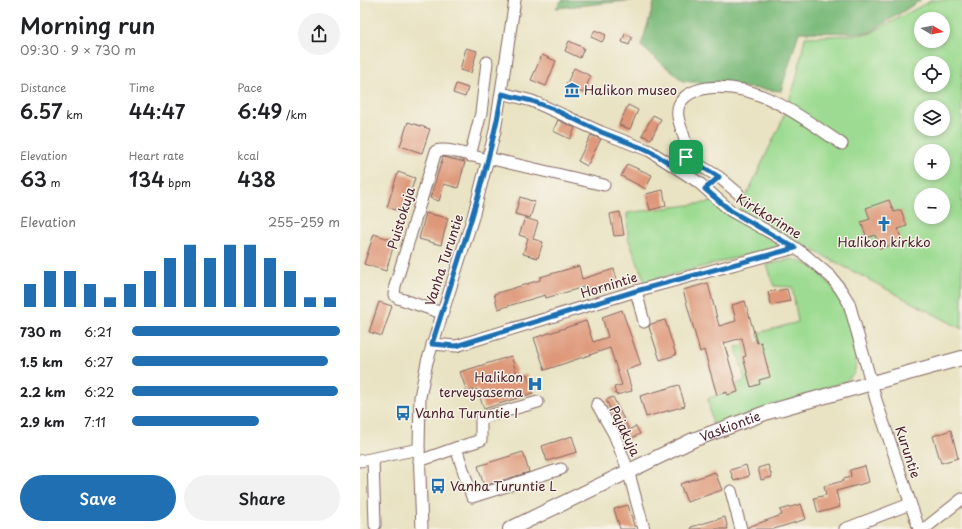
<!DOCTYPE html>
<html lang="en">
<head>
<meta charset="utf-8">
<style>
  :root { --surface:#fff; --page:#f2f2f2; --text:#202124; --muted:#757577; --accent:#1f6fb2 }
  body { margin:0; font-family:"Playpen Sans",sans-serif; background:var(--page); color:var(--text); height:100vh; display:flex; flex-direction:column; font-size:15px; white-space:nowrap }
  * { box-sizing:border-box; margin:0 }
  p { font-size:13px; color:var(--muted) }
  .icon { flex:none; width:22px; height:22px; fill:none; stroke:currentColor; stroke-width:2; stroke-linecap:round; stroke-linejoin:round }
  .map { position:relative; flex:1; overflow:hidden }
  .details { display:flex; flex-direction:column; background:var(--surface); width:360px }
  .details>* { flex:none }
  .needle { width:26px; rotate:100deg }
  .fabs { position:absolute; left:554px; top:12px; display:grid; gap:8px }
  .fabs a { display:grid; place-items:center; width:36px; height:36px; border-radius:50%; background:var(--surface); box-shadow:0 2px 6px #0003; font-size:20px }
  .pin { position:absolute; display:grid; place-items:center; width:34px; height:34px; color:#fff; margin:-17px; border-radius:8px; box-shadow:0 2px 6px #0006 }
  .round { display:grid; place-items:center; flex:none; width:42px; height:42px; border-radius:21px; background:var(--page) }
  .overview { display:flex; align-items:center; justify-content:space-between; height:68px; padding:0 20px }
  h1 { font-size:22px; font-weight:600; line-height:30px }
  .stats { display:grid; grid-template-columns:repeat(3,1fr); gap:6px; height:68px; padding:4px 20px }
  .stats div { display:grid; align-content:center }
  .stats b { font-size:20px; font-weight:600 }
  .stats small { font-size:11px; font-weight:400 }
  .stats p { font-size:11px }
  .chart { height:112px; padding:8px 20px }
  .chart p { display:flex; justify-content:space-between }
  .chart svg { width:100%; height:72px; margin-top:4px; stroke:var(--accent); stroke-width:6 }
  .action { display:flex; gap:8px; margin-top:auto; padding:8px 20px }
  .action a { flex:1; height:46px; border-radius:24px; background:var(--accent); color:#fff; font-size:16px; font-weight:600; line-height:46px; text-align:center }
  .action a+a { background:var(--page); color:var(--text) }
  ul { padding:0 20px; list-style:none; font-size:13px }
  li { display:grid; grid-template-columns:64px 48px 1fr; align-items:center; height:30px }
  li i { height:10px; border-radius:5px; background:var(--accent) }
  main { display:flex; flex:1; min-height:0 }
  .map>svg:first-child { display:block }
  .green { fill:#9cdb91; stroke:#737d5e; fill-rule:evenodd }
  .forest { fill:#7dbb7b; stroke:#646d53 }
  .building { fill:#de9879 }
  .lines { fill:none; stroke-linecap:round; stroke-linejoin:round }
  .minor-casing { stroke:#826460; stroke-width:13 }
  .major-casing { stroke:#826460; stroke-width:16 }
  .minor { stroke:#fff; stroke-width:11 }
  .major { stroke:#fff; stroke-width:14 }
  .route-casing { stroke:#fff; stroke-width:8 }
  .route { stroke:#1f6fb2; stroke-width:5 }
  .labels { text-anchor:middle; stroke-width:3; stroke-linejoin:round; paint-order:stroke }
  .poi-label { font-size:13px; fill:#4a1f2b; stroke:#f7f3e8; text-anchor:start }
  .street-label { font-size:13px; fill:#4a1f2b; stroke:#f7f3e8 }
</style>
</head>
<body>
<main>
<section class="details">
<div class="overview"><div><h1>Morning run</h1><p>09:30 · 9 × 730 m</p></div><a class="round"><svg class="icon" aria-label="share" viewBox="0 0 24 24"><path d="M12 15V3M7 8l5-5 5 5M5 13v7h14v-7"/></svg></a></div>
<div class="stats">
<div><p>Distance</p><b>6.57<small> km</small></b></div>
<div><p>Time</p><b>44:47</b></div>
<div><p>Pace</p><b>6:49<small> /km</small></b></div>
</div>
<div class="stats">
<div><p>Elevation</p><b>63<small> m</small></b></div>
<div><p>Heart rate</p><b>134<small> bpm</small></b></div>
<div><p>kcal</p><b>438</b></div>
</div>
<div class="chart"><p><span>Elevation</span>255–259 m</p>
<svg viewBox="0 0 160 44" preserveAspectRatio="none"><path d="M5 44V30M15 44V22M25 44V22M35 44V30M45 44V38M55 44V30M65 44V22M75 44V14M85 44V6M95 44V14M105 44V6M115 44V6M125 44V14M135 44V22M145 44V38M155 44V38"/></svg>
</div>
<ul>
<li><b>730 m</b>6:21<i style="width:100%"></i></li>
<li><b>1.5 km</b>6:27<i style="width:94%"></i></li>
<li><b>2.2 km</b>6:22<i style="width:99%"></i></li>
<li><b>2.9 km</b>7:11<i style="width:61%"></i></li>
</ul>
<div class="action"><a>Save</a><a>Share</a></div>
</section>
<div class="map">
<svg width="602" height="529" viewBox="0 0 602 529">
  <rect width="100%" height="100%" fill="#f7f3e8"/>
  <filter id="ink" filterUnits="userSpaceOnUse"><feTurbulence type="fractalNoise" baseFrequency=".025" numOctaves="2"/><feDisplacementMap in="SourceGraphic" scale="8" xChannelSelector="R" yChannelSelector="G"/><feConvolveMatrix kernelMatrix="1 2 1 2 8 2 1 2 1" color-interpolation-filters="sRGB"/></filter>
  <filter id="wash" filterUnits="userSpaceOnUse"><feTurbulence type="fractalNoise" baseFrequency=".012" numOctaves="4" result="noise"/><feDisplacementMap in="SourceGraphic" scale="16" xChannelSelector="R" yChannelSelector="G"/><feGaussianBlur stdDeviation="0.9" result="paint"/><feColorMatrix in="noise" values="0 0 0 0 0 0 0 0 0 0 0 0 0 0 0 0 0 1.4 0 .05"/><feComposite in="paint" operator="in"/></filter>
  <g filter="url(#wash)">
    <rect width="100%" height="100%" fill="#e9e3c3"/>
    <!-- green -->
    <g class="green">
      <path d="M572 0H602V329L379 211 422 121 436 80 445 37 509 34ZM561 19H583V41H561ZM561 63H583V85H561ZM561 107H583V129H561ZM561 151H583V173H561ZM561 195H583V217H561Z"/>
      <polygon points="352,202 420,246 285,282 268,238 267,213"/>
      <path d="M430 259C468 263 486 309 493 340 494 346 496 353 496 359 496 364 495 369 494 374L486 381 353 427 348 399 385 380 376 347 400 342 398 333 438 322 432 287 414 286 407 265Z"/>
    </g>
    <!-- forest -->
    <g class="forest">
      <polygon points="202,0 275,0 196,8"/>
      <polygon points="295,0 561,0 509,33 439,32 421,91 323,81 281,46"/>
    </g>
    <g id="blocks">
      <!-- building -->
      <g class="building">
        <polygon points="235,30 246,35 242,42 231,37"/>
        <polygon points="265,34 272,37 269,45 262,42"/>
        <polygon points="209,41 224,48 220,58 205,51"/>
        <polygon points="106,48 117,51 111,73 100,70"/>
        <polygon points="182,55 196,61 186,86 171,80"/>
        <polygon points="214,68 231,76 223,93 206,85"/>
        <polygon points="96,84 108,88 105,97 93,93"/>
        <polygon points="268,105 278,110 270,129 259,125"/>
        <polygon points="293,115 301,119 291,139 282,135"/>
        <polygon points="198,120 215,128 210,139 193,131"/>
        <polygon points="48,122 70,129 62,153 40,146"/>
        <polygon points="231,135 241,139 227,166 218,161"/>
        <polygon points="83,157 105,162 98,188 84,184 79,201 70,198"/>
        <polygon points="267,164 292,175 286,189 261,176"/>
        <polygon points="38,172 55,178 44,213 27,207"/>
        <polygon points="303,190 306,206 290,210 286,194"/>
        <polygon points="160,197 175,202 170,218 155,214"/>
        <polygon points="529,200 534,212 541,210 547,226 538,229 542,241 520,249 515,235 507,238 501,222 510,219 506,208"/>
        <polygon points="260,212 264,235 254,236 250,214"/>
        <polygon points="66,213 88,218 81,245 59,239"/>
        <polygon points="165,218 178,222 173,239 183,242 178,258 163,254 168,238 159,235"/>
        <polygon points="14,234 35,241 26,271 4,264"/>
        <polygon points="219,266 222,279 254,269 258,283 226,293 224,287 186,298 185,295 138,309 134,294 180,280 180,277"/>
        <polygon points="348,283 359,326 376,321 372,305 385,301 397,343 401,342 410,377 399,380 400,384 391,387 383,357 386,356 382,338 364,343 378,392 367,395 367,392 357,395 344,350 340,352 323,290"/>
        <polygon points="427,289 430,301 411,305 408,292"/>
        <polygon points="19,302 32,306 22,336 9,332"/>
        <polygon points="262,310 281,365 266,370 272,391 256,395 254,387 262,385 250,348 185,370 174,338 226,321 233,342 248,337 242,317"/>
        <polygon points="305,320 316,355 300,360 289,327 291,324"/>
        <polygon points="151,356 158,377 167,374 173,393 124,409 117,389 107,392 100,372"/>
        <polygon points="319,385 325,406 286,417 280,396"/>
        <polygon points="253,397 269,430 276,426 280,434 266,441 246,400"/>
        <polygon points="591,430 598,458 581,463 573,436"/>
        <polygon points="212,436 217,452 187,461 182,446"/>
        <polygon points="163,452 169,472 124,486 118,466"/>
        <polygon points="386,465 389,476 374,481 370,470"/>
        <polygon points="408,465 412,477 401,480 398,468"/>
        <polygon points="505,466 509,482 476,491 480,507 458,513 454,498 466,495 464,486 483,481 483,479 491,477 490,470"/>
        <polygon points="355,472 362,490 327,502 320,484"/>
        <polygon points="441,504 446,519 414,529 388,529 388,527 422,515 420,510"/>
        <polygon points="268,505 275,529 260,529 254,509"/>
        <polygon points="365,517 368,529 331,529 331,527"/>
      </g>
    </g>
  </g>
  <g filter="url(#ink)">
    <use href="#blocks" fill-opacity="0" stroke="#826460" stroke-width="1"/>
    <g class="lines">
      <!-- minor casing -->
      <g class="minor-casing">
        <g id="minor">
          <polyline points="142,93 172,101 241,132 290,151 338,182 371,211 422,239 444,254 471,277 481,290 489,303 516,400 559,529"/>
          <polyline points="110,156 121,113 127,62"/>
          <polyline points="326,157 359,177 378,193"/>
          <polyline points="128,158 244,185"/>
          <path d="M320 170C324 162 326 155 326 146 325 133 314 118 319 105 324 94 335 90 347 88 398 81 442 118 482 144"/>
          <polyline points="276,291 284,322"/>
          <path d="M82 313 38 298 34 295 35 286 76 151C88 147 115 157 128 160"/>
          <polyline points="72,344 96,346 276,291 435,248"/>
          <polyline points="237,404 254,434 268,470 284,529"/>
          <polyline points="96,448 121,440 121,418 178,402"/>
          <polyline points="13,459 15,525"/>
          <polyline points="0,461 59,449"/>
          <polyline points="59,461 96,448 112,497 201,469"/>
          <polyline points="371,491 381,529"/>
          <polyline points="62,529 59,449 60,397 67,362 113,217 135,131 155,0"/>
          <polyline points="485,529 550,504"/>
          <polyline points="564,529 602,499"/>
        </g>
      </g>
      <!-- major casing -->
      <g class="major-casing">
        <g id="major">
          <path id="s1" d="M150 529 333 440 408 412 602 358"/>
        </g>
      </g>
      <!-- minor -->
      <use href="#minor" class="minor"/>
      <!-- major -->
      <use href="#major" class="major"/>
    </g>
  </g>
  <g class="lines" filter="url(#ink)">
    <!-- route casing -->
    <g class="route-casing">
      <path id="route" d="M142 94 172 101 193 109 241 132 290 151 320 170 326 157 359 177 345 189 371 211 435 248 276 291 96 346 72 344C98 261 127 179 142 94Z"/>
    </g>
    <!-- route -->
    <use href="#route" class="route"/>
  </g>
  <!-- icons -->
  <defs>
    <g id="museum-bare" transform="scale(1.2)"><path d="M0-6L6-3V-2H-6V-3ZM-5-1h2V3h-2ZM-1-1h2V3h-2ZM3-1h2V3H3ZM-6 4H6V6H-6Z" fill="#1f6fb2" stroke="#f7f3e8" stroke-width="2.5" paint-order="stroke"/></g>
    <g id="church-bare" transform="scale(1.2)"><path d="M-1.2-6h2.4v3.5h3.3v2.4h-3.3V6h-2.4V-.1h-3.3v-2.4h3.3Z" fill="#1f6fb2" stroke="#f7f3e8" stroke-width="2.5" paint-order="stroke"/></g>
    <g id="hospital-bare" transform="scale(1.2)"><path d="M-5-5h3v3.5h4V-5h3V5h-3V1.5h-4V5h-3Z" fill="#1f6fb2" stroke="#f7f3e8" stroke-width="2.5" paint-order="stroke"/></g>
    <g id="bus-bare" transform="scale(1.2)"><path d="M-5-6H5V4H4V6H2V4H-2V6H-4V4H-5ZM-3.5-4V0h7V-4ZM-3.5 1.2v1.5H-2V1.2ZM2 1.2v1.5H3.5V1.2Z" fill="#1f6fb2" stroke="#f7f3e8" stroke-width="2.5" paint-order="stroke"/></g>
  </defs>
  <g fill-rule="evenodd">
    <use href="#museum-bare" x="212" y="90"/>
    <use href="#church-bare" x="524" y="224"/>
    <use href="#hospital-bare" x="175" y="384"/>
    <use href="#bus-bare" x="43" y="413"/>
    <use href="#bus-bare" x="78" y="486"/>
  </g>
  <g class="labels">
    <!-- poi labels -->
    <g class="poi-label">
      <text x="224" y="95">Halikon museo</text>
      <text x="524" y="247" text-anchor="middle">Halikon kirkko</text>
      <text x="163" y="382" text-anchor="end">Halikon<tspan x="163" dy="15">terveysasema</tspan></text>
      <text x="55" y="418">Vanha Turuntie I</text>
      <text x="90" y="491">Vanha Turuntie L</text>
    </g>
    <!-- street labels -->
    <g class="street-label">
      <text transform="translate(409 216) rotate(31)" y="5">Kirkkorinne</text>
      <text transform="translate(41 218) rotate(-73)" y="5">Puistokuja</text>
      <text transform="translate(84 260) rotate(-72)" y="5">Vanha Turuntie</text>
      <text transform="translate(249 285) rotate(-17)" y="5">Hornintie</text>
      <text dy="5" stroke="none"><textPath href="#s1" startOffset="243">Vaskiontie</textPath></text>
      <text transform="translate(265 431) rotate(65)" y="5">Pajakuja</text>
      <text transform="translate(548 452) rotate(72)" y="5">Kuruntie</text>
    </g>
  </g>
</svg>
<div class="fabs">
<a><svg class="needle" viewBox="-14 -14 28 28"><path d="M0-13l5 13h-10z" fill="#e53935"/><path d="M0 13l5-13h-10z" fill="#757577"/></svg></a>
<a><svg class="icon" aria-label="locate" viewBox="0 0 24 24"><circle cx="12" cy="12" r="6"/><path d="M12 2v4M12 18v4M2 12h4M18 12h4"/></svg></a>
<a><svg class="icon" aria-label="layers" viewBox="0 0 24 24"><path d="M12 4l9 5-9 5-9-5zM3 14l9 5 9-5"/></svg></a>
<a>+</a>
<a>−</a>
</div>
<div class="pin" style="left:326px;top:157px;background:#1e9e55"><svg class="icon" aria-label="arrive" viewBox="0 0 24 24"><path d="M6 21V4h12l-3 4 3 4H6"/></svg></div>
</div>
</main>
</body>
</html>
